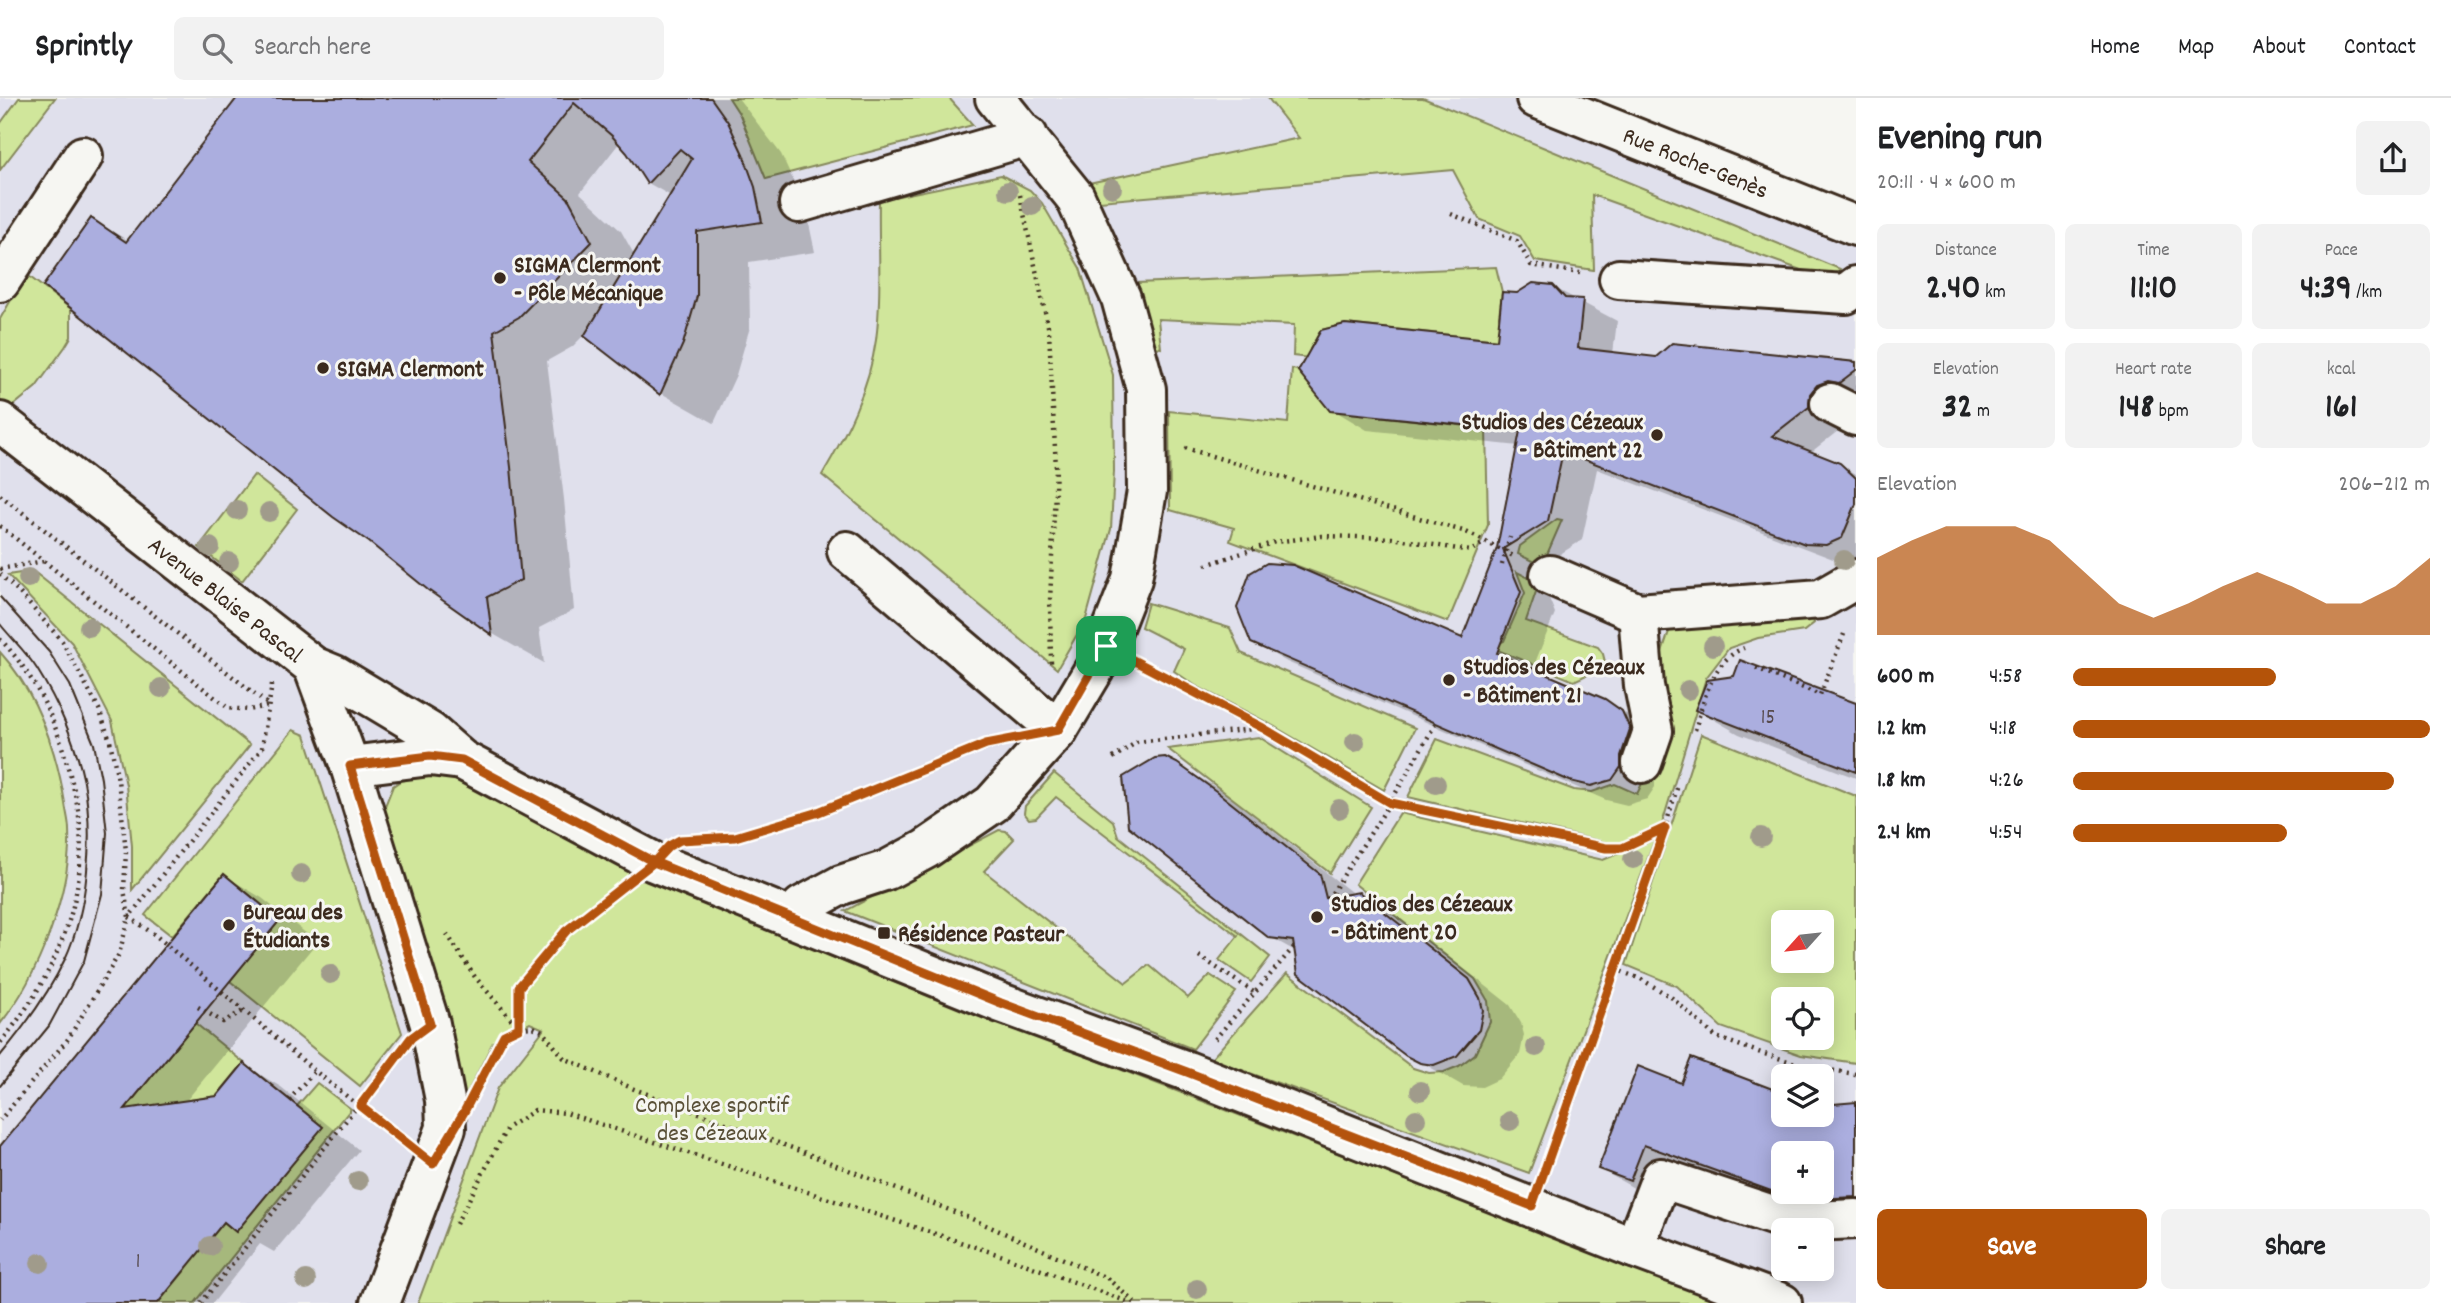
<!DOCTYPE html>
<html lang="en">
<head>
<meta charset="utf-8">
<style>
  :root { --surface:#fff; --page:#f2f2f2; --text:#202124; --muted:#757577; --line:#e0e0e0; --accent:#b45309 }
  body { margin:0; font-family:Dekko,sans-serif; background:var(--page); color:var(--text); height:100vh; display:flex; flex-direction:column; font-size:26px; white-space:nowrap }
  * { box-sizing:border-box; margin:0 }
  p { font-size:23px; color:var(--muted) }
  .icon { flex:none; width:38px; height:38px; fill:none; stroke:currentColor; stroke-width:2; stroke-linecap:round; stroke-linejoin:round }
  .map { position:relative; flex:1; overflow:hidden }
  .drawer { display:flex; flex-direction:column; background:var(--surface); width:595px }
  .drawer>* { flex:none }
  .needle { width:46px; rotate:243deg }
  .fabs { position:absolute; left:1771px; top:812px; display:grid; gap:14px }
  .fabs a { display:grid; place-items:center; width:63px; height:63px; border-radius:10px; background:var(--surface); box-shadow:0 4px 18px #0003; font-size:35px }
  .pin { position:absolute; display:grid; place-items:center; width:60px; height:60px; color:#fff; margin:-30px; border-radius:14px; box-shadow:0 4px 10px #0006 }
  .round { display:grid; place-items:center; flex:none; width:74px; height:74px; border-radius:10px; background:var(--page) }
  .headline { display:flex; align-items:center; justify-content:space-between; height:119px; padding:0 21px }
  h1 { font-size:38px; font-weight:700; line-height:52px }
  .stats { display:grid; grid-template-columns:repeat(3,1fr); gap:10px; height:119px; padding:7px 21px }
  .stats div { display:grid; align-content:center; border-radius:10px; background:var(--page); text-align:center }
  .stats b { font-size:35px; font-weight:700 }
  .stats small { font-size:19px; font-weight:400 }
  .stats p { font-size:19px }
  .chart { height:196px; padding:14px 21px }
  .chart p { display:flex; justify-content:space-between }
  .chart svg { width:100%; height:126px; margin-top:7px; fill:var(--accent); opacity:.7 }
  .action { display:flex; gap:14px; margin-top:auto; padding:14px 21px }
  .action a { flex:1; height:80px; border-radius:10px; background:var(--accent); color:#fff; font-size:28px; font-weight:700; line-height:80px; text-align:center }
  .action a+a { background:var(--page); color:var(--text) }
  ul { padding:0 21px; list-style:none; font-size:23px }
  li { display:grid; grid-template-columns:112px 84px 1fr; align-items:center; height:52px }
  li i { height:18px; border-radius:9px; background:var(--accent) }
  header { display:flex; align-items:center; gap:42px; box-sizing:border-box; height:98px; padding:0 35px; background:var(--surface); border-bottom:2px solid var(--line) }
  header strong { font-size:33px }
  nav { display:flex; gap:38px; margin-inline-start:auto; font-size:24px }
  .search { width:490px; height:63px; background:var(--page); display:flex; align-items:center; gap:18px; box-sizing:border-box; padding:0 24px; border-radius:10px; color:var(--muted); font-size:26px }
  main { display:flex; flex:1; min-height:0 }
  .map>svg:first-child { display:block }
  .built { fill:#e0e0ec; fill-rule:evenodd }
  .green { fill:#d0e69b; stroke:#86885c; stroke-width:2; fill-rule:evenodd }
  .shadow { fill:#0003; fill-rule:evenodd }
  .building { fill:#abaedf; stroke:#3b2a1e; stroke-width:2; fill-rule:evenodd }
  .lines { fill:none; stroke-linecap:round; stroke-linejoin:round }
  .minor-casing { stroke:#3b2a1e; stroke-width:44 }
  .path { stroke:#3b2a1e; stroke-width:4.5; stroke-dasharray:2 5; stroke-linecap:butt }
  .minor { stroke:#f6f6f2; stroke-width:38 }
  .tram { stroke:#3b2a1e; stroke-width:2 }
  .tree { fill:#a09b8b }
  .route-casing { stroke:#fff; stroke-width:14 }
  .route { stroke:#b45309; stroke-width:9 }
  .poi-dot { fill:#3b2a1e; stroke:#f6f6f2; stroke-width:2.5 }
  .labels { text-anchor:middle; stroke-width:6; stroke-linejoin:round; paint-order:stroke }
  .number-label { font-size:21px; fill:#574b4e }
  .street-label { font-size:24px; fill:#3b2a1e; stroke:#f6f6f2 }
  .poi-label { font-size:24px; font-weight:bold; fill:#3b2a1e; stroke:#f6f6f2; text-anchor:start }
  .park-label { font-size:24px; fill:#595037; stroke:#f6f6f2 }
</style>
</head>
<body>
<header>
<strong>Sprintly</strong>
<div class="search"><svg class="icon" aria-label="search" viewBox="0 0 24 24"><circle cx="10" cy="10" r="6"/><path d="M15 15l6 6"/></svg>Search here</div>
<nav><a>Home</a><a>Map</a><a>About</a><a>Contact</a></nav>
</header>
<main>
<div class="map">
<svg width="1856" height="1205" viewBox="0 0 1856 1205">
  <rect width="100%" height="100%" fill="#f6f6f2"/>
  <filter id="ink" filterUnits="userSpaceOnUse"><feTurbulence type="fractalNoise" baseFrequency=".0143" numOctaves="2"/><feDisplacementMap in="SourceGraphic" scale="14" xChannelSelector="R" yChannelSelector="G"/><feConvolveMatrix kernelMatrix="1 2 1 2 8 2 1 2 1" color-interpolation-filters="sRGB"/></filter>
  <g filter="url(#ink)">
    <!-- built -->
    <path class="built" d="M0 0H1536L1856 149V1205H1782L1001 905 877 889 659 797 542 933 498 990 418 1205H0ZM1783 824H1822V863H1783ZM1783 901H1822V940H1783ZM1783 978H1822V1017H1783ZM1783 1055H1822V1094H1783ZM1783 1132H1822V1171H1783Z"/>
    <!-- green -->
    <g class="green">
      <polygon points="19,0 55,0 0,72 0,26"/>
      <polygon points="729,0 949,0 973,27 766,81 740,17"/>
      <polygon points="1268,0 1423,0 1840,171 1838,175 1815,177 1592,97 1594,172 1535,163 1520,138 1479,121 1453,72 1100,103 1089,85 1299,40"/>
      <path d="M1001 77 1030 92 1042 105 1080 170 1113 277 1114 373 1111 431 1086 521 1057 571 822 377C847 335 869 291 876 242 882 196 878 148 879 102Z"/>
      <polygon points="1496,169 1502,194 1499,218 1510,243 1345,226 1321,232 1310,251 1309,260 1293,258 1294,227 1158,221 1161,250 1155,249 1137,185"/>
      <polygon points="26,176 71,211 71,239 65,249 36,289 13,308 0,312 0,221"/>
      <polygon points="1292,271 1297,272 1331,313 1373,314 1377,318 1486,330 1488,427 1448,524 1230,443 1234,430 1170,412 1169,313 1288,325"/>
      <polygon points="254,377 297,411 242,483 199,449"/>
      <polygon points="1557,421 1562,422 1542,468 1518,456 1520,448"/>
      <polygon points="33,473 250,647 132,792 132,748 126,687 112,623 72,545 8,477"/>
      <polygon points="1517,474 1539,485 1526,523 1598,549 1603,556 1606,568 1574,583 1490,549 1504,543 1525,495"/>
      <polygon points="1148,505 1230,530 1241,555 1415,630 1384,692 1266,624 1196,588 1174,573 1184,551 1141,529"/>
      <polygon points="1813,521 1814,525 1804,533 1758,540 1729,550 1706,580 1662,726 1622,745 1608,745 1408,699 1437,641 1574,692 1592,694 1615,686 1637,696 1668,632 1653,580 1672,525"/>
      <path d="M0 554C38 596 56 651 65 705 66 714 69 723 69 732 72 792 38 880 0 926Z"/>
      <polygon points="293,632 305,637 402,935 360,988 230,883 280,822 224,776 172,838 145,817"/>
      <path d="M1701 636 1856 698V965L1801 957 1721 929 1677 888 1626 867ZM1783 824H1822V863H1783ZM1783 901H1822V940H1783Z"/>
      <polygon points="1259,639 1371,709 1330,775 1168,651"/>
      <polygon points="412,675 456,680 503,707 645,778 865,873 1726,1205 418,1205 498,990 544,931 530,925 493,944 462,1006 383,713 393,688"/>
      <polygon points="1054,675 1113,723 1118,738 1270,859 1251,884 1219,862 1238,838 1056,699 1036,720 1029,721 1024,715 1025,708"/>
      <polygon points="1400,715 1603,762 1655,741 1529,1075 1211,961 1287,875 1413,970 1429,975 1444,974 1459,968 1475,956 1490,924 1488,903 1475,881 1355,786"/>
      <polygon points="999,732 1006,733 1014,741 984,773 1126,885 1149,867 1188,900 1210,877 1236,894 1193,951 845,813"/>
      <polygon points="195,925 244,965 158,1069 105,1035"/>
      <polygon points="317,985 351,1011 195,1205 158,1205 186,1171 202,1106 236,1134 297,1008"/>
    </g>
    <!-- shadow -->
    <g class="shadow">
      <path d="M239 0H738L781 56 796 88 808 121 815 154 749 164 750 229 736 277 714 325 661 295 585 236 572 249 547 263 564 401 574 512 539 530 544 565 493 536 429 491 92 122 129 143ZM620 44 648 85 671 98 635 158 621 133 580 95Z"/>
      <polygon points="1553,189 1617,223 1613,256 1657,261 1856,266 1856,305 1843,329 1810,355 1839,366 1856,376 1856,466 1841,464 1597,371 1582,442 1537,471 1555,515 1533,570 1604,603 1639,623 1655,678 1655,689 1647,701 1627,707 1606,702 1287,564 1252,544 1463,542 1498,450 1519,348 1367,332 1332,311 1498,244 1518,197"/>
      <polygon points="1856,608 1856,680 1739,636 1697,612"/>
      <polygon points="1176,666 1219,691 1355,797 1358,796 1400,820 1510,907 1521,925 1524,937 1520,956 1499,981 1482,989 1463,988 1407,956 1297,854 1270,839"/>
      <polygon points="225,778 262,800 317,844 185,1004 218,999 244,967 281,989 359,1052 274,1154 260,1146 213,1205 0,1205 0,1051"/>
      <path d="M1692 962 1783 997V1017H1822V1008L1856 1006V1122L1639 1093 1600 1071 1682 987ZM1783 1055H1822V1094H1783Z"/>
    </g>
    <!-- building -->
    <g class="building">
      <polygon points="237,0 711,0 728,24 743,56 755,89 762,124 697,134 697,198 683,246 660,297 584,238 692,61 680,51 647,86 627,55 612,38 574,5 528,64 568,100 592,144 519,219 494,233 511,369 521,482 487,499 492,537 428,492 369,444 333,419 43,188 91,120 126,144"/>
      <polygon points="1533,185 1553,187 1565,200 1583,201 1578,250 1656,259 1672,245 1856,264 1856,272 1839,285 1828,283 1817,287 1810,296 1809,309 1772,338 1840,365 1856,380 1856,406 1842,440 1826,447 1805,446 1563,353 1548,423 1503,451 1521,494 1497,555 1605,601 1622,613 1630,631 1621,658 1621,669 1612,682 1591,688 1570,683 1251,545 1237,510 1250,475 1267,465 1293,467 1462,540 1497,450 1520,333 1330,313 1298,273 1321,232 1345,226 1497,242 1502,194 1517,195"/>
      <polygon points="1740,562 1856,605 1856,674 1695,612 1707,582 1734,578"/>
      <polygon points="1165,659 1177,665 1216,693 1320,776 1326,800 1359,794 1469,881 1480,900 1483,912 1479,932 1457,958 1434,967 1420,965 1406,958 1298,876 1293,843 1269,840 1128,728 1123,679 1155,660"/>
      <polygon points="224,776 280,822 125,1011 217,998 244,965 323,1029 236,1134 224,1124 158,1205 0,1205 0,1048"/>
      <path d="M1691 960 1783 995V1017H1822V1007L1856 1004V1099L1796 1102 1644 1047 1630 1083 1598 1071 1638 968 1681 985ZM1783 1055H1822V1094H1783Z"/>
    </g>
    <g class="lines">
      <!-- minor casing -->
      <g class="minor-casing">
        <g id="minor">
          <polyline points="1536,0 1856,128"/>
          <polyline points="799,105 1028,38"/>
          <polyline points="1619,181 1846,196 1856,188"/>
          <polyline points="0,184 83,58"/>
          <polyline points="1830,305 1856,318"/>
          <polyline points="0,324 313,568 335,577 430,634 462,662 654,764 1001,905 1187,973 1634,1150 1782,1205"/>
          <polyline points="847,453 1058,632"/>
          <polyline points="1550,477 1638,515 1821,501 1856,481"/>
          <polyline points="1638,515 1644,588 1653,633 1642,665"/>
          <polyline points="313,568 350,668 430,926 445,1002 446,1030 380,1205"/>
          <polyline points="350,668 430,658 462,662"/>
          <polyline points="790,820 802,808 841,787 887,772 926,751 992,706 1058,632 1101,560 1132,481 1147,393 1146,291 1121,200 1075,99 995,0"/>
          <polyline points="1634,1150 1661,1080 1793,1124 1856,1121"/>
        </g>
      </g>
      <!-- path -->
      <g class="path">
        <polyline points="1020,97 1049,233 1056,370 1050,503 1051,565"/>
        <polyline points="1451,116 1517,143 1531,167 1580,175"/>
        <polyline points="1185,350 1466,434 1515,459"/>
        <polyline points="0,397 269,607"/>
        <polyline points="0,428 228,610 249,612 268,608"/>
        <polyline points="1206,467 1275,444 1322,438 1392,440 1470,453 1484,445"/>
        <polyline points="1502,467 1510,439"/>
        <polyline points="0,471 44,463"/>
        <polyline points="0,476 16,491 62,543 99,611 110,643 118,682 126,753 124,792 129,819 119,856 68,941 0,1022"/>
        <path d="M0 541C32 574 54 618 66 662 72 684 79 707 80 730 86 810 50 885 0 945"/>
        <polyline points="1141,566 1263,630 1390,705 1607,750 1622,750 1665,730 1678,687"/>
        <polyline points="1756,570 1820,597 1844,536"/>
        <polyline points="272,586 262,650 129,819 155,837 315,973 401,1041"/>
        <path d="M1695 632C1704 602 1712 562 1744 550"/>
        <polyline points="1113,660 1137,644 1262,630"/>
        <polyline points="706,740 735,739 816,715 992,645"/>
        <polyline points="1332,795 1390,705 1436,625"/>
        <polyline points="447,836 475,879 518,929"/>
        <polyline points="1199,858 1255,895"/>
        <polyline points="1615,871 1641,881 1671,899 1716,939 1761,955 1809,969 1856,976"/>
        <polyline points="198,909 223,924 243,913"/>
        <polyline points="519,930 519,889 566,833 621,790"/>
        <polyline points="1215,941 1294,849"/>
        <polyline points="482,977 504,937 519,930 533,929 542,933 564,960 634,991 811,1057 972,1121 1107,1180 1135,1205"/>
        <polyline points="289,1002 315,973"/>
        <polyline points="1544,1071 1665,730"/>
        <polyline points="456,1126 507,1030 535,1012 566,1015 1003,1158 1131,1205"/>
        <polyline points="201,1205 395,961"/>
      </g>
      <!-- minor -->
      <use href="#minor" class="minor"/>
      <!-- tram -->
      <g class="tram">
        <polyline points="0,499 49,554 70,587 94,646 101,681 107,735 102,796 84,863 49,928 0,988"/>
        <path d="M0 526C12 541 27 555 37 571 58 604 76 645 84 684 94 737 88 812 65 861 48 897 25 928 0 958"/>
      </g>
    </g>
    <!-- trees -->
    <g class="tree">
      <circle cx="1112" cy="90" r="10"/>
      <circle cx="1008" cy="93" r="10"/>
      <circle cx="1032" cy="108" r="10"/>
      <circle cx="237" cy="412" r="10"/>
      <circle cx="269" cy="414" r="10"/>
      <circle cx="210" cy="449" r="10"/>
      <circle cx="1844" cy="462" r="10"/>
      <circle cx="229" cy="464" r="10"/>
      <circle cx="28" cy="480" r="10"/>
      <circle cx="89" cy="529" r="10"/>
      <circle cx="1713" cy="548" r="10"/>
      <circle cx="161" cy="590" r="10"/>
      <circle cx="1688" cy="592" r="10"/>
      <circle cx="1355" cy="644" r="10"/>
      <circle cx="1436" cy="686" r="10"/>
      <circle cx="1339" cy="711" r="10"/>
      <circle cx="1761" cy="739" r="10"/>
      <circle cx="1633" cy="761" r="10"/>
      <circle cx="301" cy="776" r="10"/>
      <circle cx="330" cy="876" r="10"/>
      <circle cx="1536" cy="949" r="10"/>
      <circle cx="1420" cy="993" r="10"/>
      <circle cx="1416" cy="1021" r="10"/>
      <circle cx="1510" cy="1023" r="10"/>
      <circle cx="358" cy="1083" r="10"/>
      <circle cx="210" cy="1148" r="10"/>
      <circle cx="40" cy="1165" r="10"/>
      <circle cx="306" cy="1182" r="10"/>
      <circle cx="1197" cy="1191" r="10"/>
    </g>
  </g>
  <g class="lines" filter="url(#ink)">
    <!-- route casing -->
    <g class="route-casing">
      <polyline id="route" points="1106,548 1058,632 986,646 816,715 735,739 680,742 669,748 654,764 566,833 519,889 519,930 504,937 464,1014 433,1066 360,1008 411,940 430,926 350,668 430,658 462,662 654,764 1001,905 1187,974 1532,1108 1665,730 1622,750 1606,750 1390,705 1263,630 1106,548"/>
    </g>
    <!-- route -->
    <use href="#route" class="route"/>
  </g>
  <!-- markers -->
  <g class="poi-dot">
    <circle cx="500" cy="180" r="7"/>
    <circle cx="323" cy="270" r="7"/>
    <circle cx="1657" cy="337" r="7"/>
    <circle cx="1449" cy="582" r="7"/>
    <circle cx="1317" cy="819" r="7"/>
    <circle cx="229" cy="827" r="7"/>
    <rect x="877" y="828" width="14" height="14" rx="3.5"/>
  </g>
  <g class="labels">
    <!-- number labels -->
    <g class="number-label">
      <text x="1768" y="625">15</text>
      <text x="138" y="1169">1</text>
    </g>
    <!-- street labels -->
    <g class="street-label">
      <text transform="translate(1696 64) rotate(22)" y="8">Rue Roche-Genès</text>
      <text transform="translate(226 501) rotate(38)" y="8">Avenue Blaise Pascal</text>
    </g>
    <!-- poi labels -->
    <g class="poi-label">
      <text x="514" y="174">SIGMA Clermont<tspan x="514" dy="28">- Pôle Mécanique</tspan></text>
      <text x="337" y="278">SIGMA Clermont</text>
      <text x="1643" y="331" text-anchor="end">Studios des Cézeaux<tspan x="1643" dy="28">- Bâtiment 22</tspan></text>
      <text x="1463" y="576">Studios des Cézeaux<tspan x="1463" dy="28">- Bâtiment 21</tspan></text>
      <text x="1331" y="813">Studios des Cézeaux<tspan x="1331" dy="28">- Bâtiment 20</tspan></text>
      <text x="243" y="821">Bureau des<tspan x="243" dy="28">Étudiants</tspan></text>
      <text x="898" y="843">Résidence Pasteur</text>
    </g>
    <!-- park labels -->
    <g class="park-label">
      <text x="712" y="1014">Complexe sportif<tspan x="712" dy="28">des Cézeaux</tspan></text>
    </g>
  </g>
</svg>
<div class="fabs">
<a><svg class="needle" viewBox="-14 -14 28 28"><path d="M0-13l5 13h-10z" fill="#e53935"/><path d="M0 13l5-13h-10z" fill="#757577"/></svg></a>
<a><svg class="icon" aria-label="locate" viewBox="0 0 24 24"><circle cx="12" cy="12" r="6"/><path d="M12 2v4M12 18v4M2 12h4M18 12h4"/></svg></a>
<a><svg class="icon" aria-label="layers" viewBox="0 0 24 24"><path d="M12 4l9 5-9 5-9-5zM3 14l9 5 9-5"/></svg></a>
<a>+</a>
<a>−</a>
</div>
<div class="pin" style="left:1106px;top:548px;background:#1e9e55"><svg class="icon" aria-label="arrive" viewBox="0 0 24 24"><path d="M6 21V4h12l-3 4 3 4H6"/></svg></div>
</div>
<section class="drawer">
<div class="headline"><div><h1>Evening run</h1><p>20:11 · 4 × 600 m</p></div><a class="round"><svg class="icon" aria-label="share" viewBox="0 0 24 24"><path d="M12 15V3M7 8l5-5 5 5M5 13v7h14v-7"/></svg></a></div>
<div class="stats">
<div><p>Distance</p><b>2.40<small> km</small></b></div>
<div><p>Time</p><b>11:10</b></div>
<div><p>Pace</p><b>4:39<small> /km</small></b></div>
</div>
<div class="stats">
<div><p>Elevation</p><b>32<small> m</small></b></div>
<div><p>Heart rate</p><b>148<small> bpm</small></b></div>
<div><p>kcal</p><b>161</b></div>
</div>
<div class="chart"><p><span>Elevation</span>206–212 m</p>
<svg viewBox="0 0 160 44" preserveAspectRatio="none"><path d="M0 44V17L10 11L20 6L30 6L40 6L50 11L60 22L70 33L80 38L90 33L100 27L110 22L120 27L130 33L140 33L150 27L160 17V44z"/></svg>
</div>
<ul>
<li><b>600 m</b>4:58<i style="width:57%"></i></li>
<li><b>1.2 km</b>4:18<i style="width:100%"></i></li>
<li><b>1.8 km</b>4:26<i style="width:90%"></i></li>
<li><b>2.4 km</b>4:54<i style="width:60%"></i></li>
</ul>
<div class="action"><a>Save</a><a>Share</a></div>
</section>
</main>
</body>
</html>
